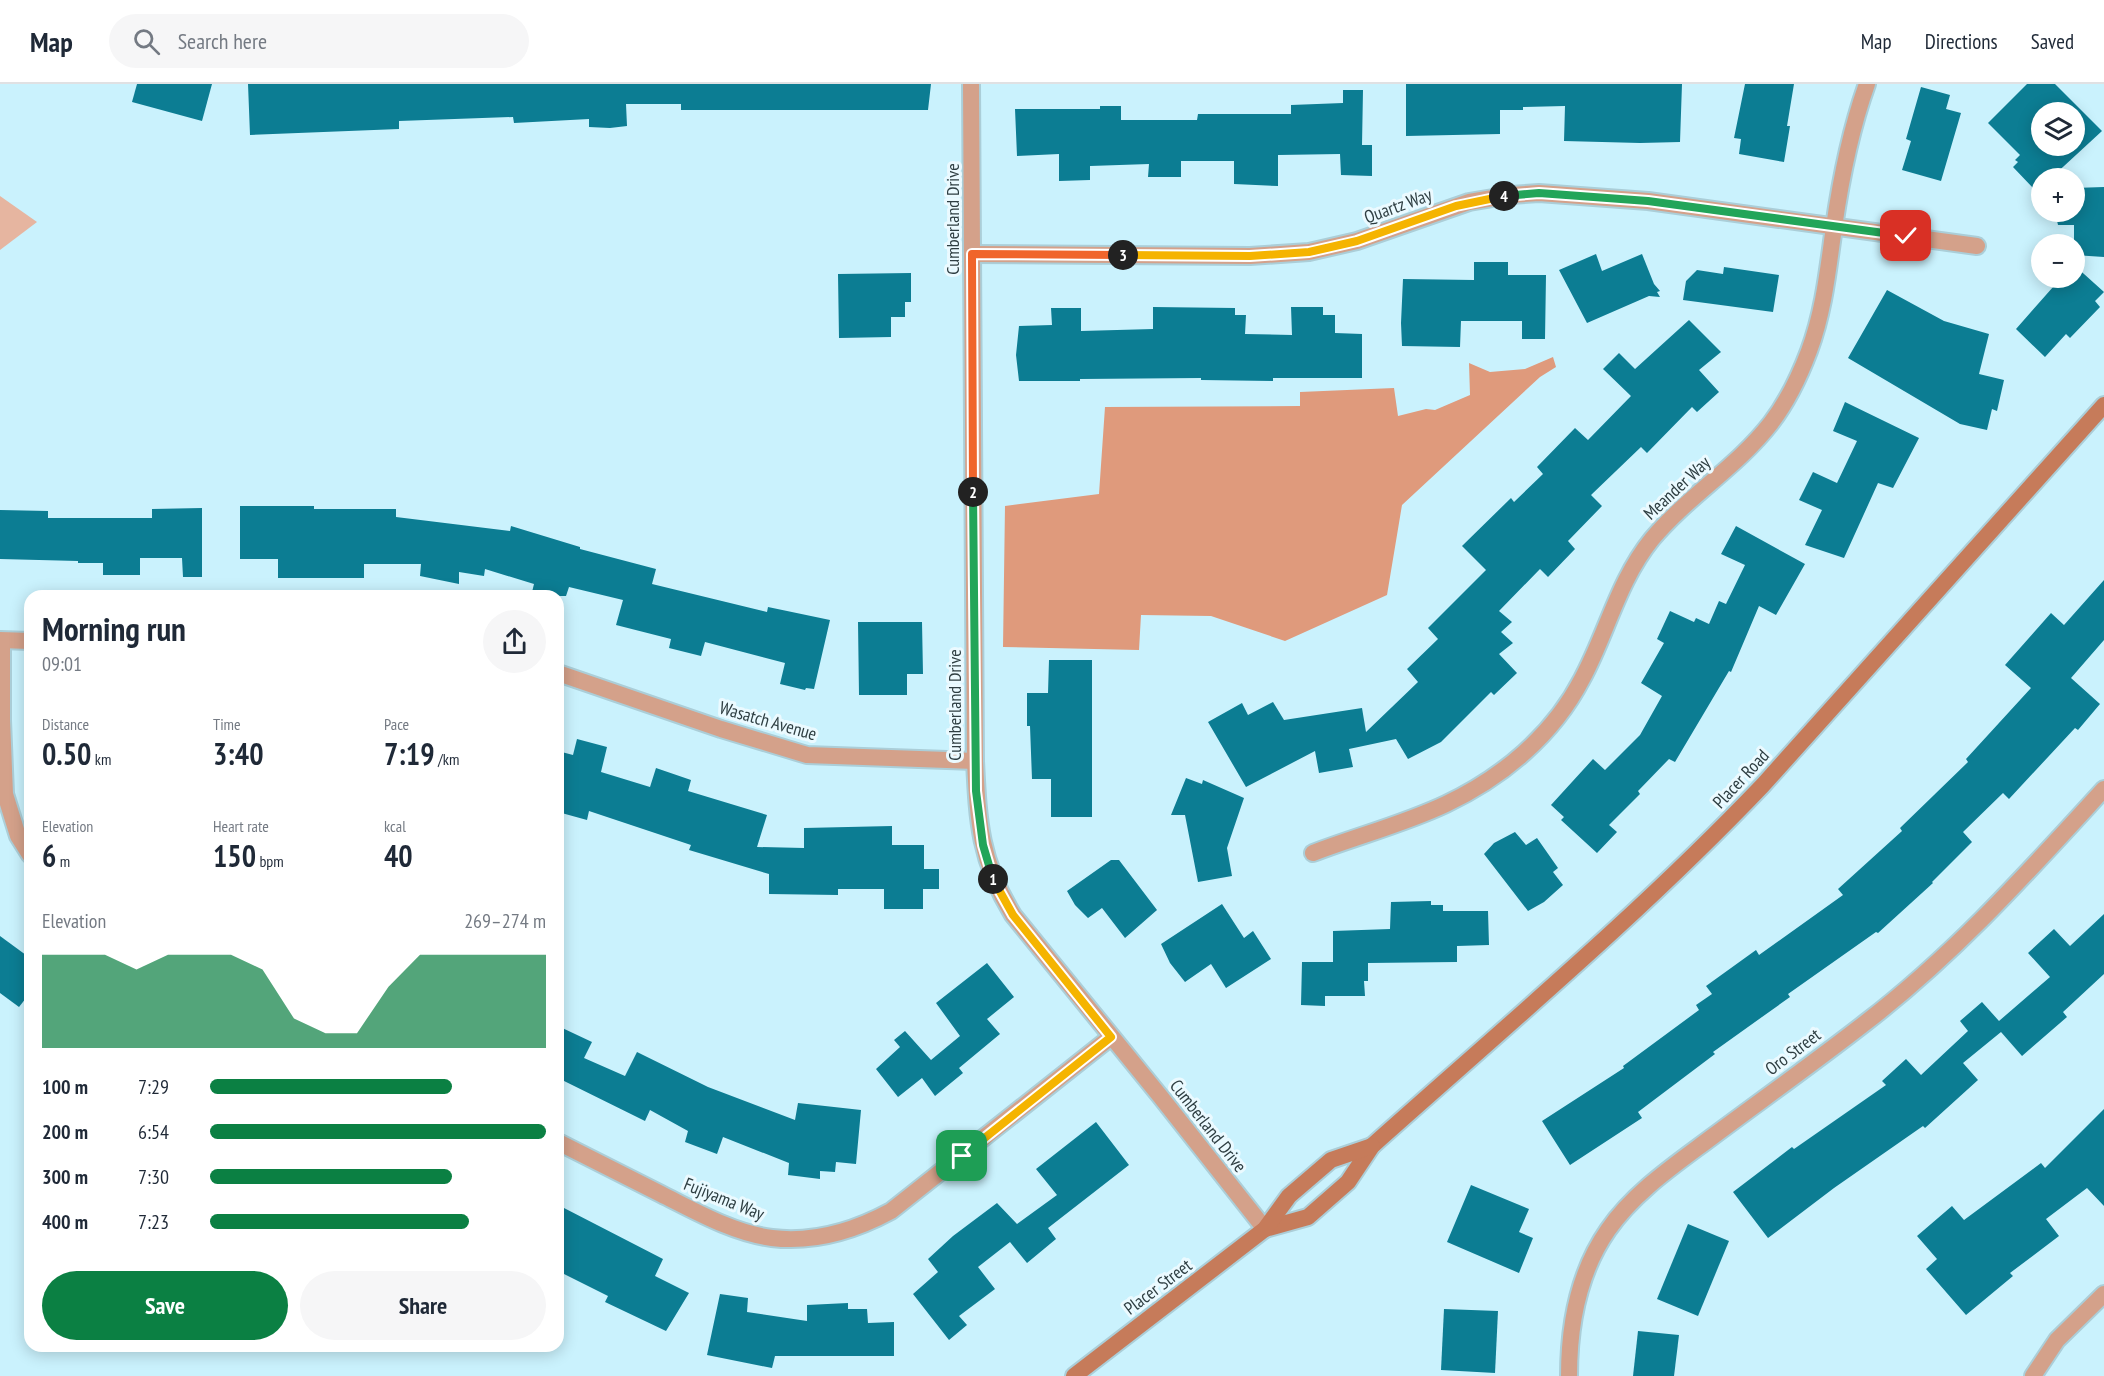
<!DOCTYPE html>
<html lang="en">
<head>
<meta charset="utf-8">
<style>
  :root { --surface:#fff; --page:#f6f6f7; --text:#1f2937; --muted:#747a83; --line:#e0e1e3; --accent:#0b8043 }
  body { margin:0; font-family:"PT Sans Narrow",sans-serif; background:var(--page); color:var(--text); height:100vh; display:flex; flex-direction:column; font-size:22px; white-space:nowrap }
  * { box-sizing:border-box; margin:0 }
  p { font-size:20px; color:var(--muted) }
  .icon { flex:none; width:33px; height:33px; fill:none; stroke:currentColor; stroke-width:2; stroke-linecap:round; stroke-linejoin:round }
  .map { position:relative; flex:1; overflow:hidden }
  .panel { position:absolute; left:24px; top:506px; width:540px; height:762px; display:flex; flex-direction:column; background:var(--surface); border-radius:18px; box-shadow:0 3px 15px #0003 }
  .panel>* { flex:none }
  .buttons { position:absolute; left:2031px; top:18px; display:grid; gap:12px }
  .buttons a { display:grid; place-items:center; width:54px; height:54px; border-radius:50%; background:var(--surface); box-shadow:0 3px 15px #0003; font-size:30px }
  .pin { position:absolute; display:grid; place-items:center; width:51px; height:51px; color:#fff; margin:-26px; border-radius:12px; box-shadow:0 3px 9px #0006 }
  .km { position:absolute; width:30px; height:30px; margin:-15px; border-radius:50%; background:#222; color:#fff; font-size:16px; line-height:30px; text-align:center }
  .round { display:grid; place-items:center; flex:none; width:63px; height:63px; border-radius:32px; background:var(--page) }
  .headline { display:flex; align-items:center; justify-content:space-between; height:102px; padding:0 18px }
  h1 { font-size:33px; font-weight:700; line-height:45px }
  .stats { display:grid; grid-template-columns:repeat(3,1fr); gap:9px; height:102px; padding:6px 18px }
  .stats div { display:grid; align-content:center }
  .stats b { font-size:30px; font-weight:700 }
  .stats small { font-size:16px; font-weight:400 }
  .stats p { font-size:16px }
  .chart { height:168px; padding:12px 18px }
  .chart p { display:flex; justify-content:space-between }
  .chart svg { width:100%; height:108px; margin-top:6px; fill:var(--accent); opacity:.7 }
  .cta { display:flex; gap:12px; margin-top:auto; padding:12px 18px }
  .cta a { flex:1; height:69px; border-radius:36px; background:var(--accent); color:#fff; font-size:24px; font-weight:700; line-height:69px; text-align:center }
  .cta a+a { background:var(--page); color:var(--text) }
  ul { padding:0 18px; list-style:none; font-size:20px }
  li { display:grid; grid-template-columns:96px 72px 1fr; align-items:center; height:45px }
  li i { height:15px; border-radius:8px; background:var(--accent) }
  header { display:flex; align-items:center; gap:36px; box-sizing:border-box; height:84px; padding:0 30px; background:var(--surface); border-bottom:2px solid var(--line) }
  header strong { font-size:28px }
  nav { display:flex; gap:33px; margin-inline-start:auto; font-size:21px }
  .search { width:420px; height:54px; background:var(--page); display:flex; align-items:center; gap:15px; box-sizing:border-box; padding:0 21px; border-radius:33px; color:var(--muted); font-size:22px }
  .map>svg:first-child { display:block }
  .green { fill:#e6b5a0 }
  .forest { fill:#df9a7c }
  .building { fill:#0c7d93; fill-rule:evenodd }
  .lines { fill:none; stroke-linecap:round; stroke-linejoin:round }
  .minor-casing { stroke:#abced8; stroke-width:20 }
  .secondary-casing { stroke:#abced8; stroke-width:20 }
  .minor { stroke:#d4a18a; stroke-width:16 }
  .secondary { stroke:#c67b5a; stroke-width:16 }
  .split-1-casing { stroke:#fff; stroke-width:12 }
  .split-2-casing { stroke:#fff; stroke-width:12 }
  .split-3-casing { stroke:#fff; stroke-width:12 }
  .split-4-casing { stroke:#fff; stroke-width:12 }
  .split-5-casing { stroke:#fff; stroke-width:12 }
  .split-1 { stroke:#f5b400; stroke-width:8 }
  .split-2 { stroke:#22a559; stroke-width:8 }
  .split-3 { stroke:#f0652b; stroke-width:8 }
  .split-4 { stroke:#f5b400; stroke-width:8 }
  .split-5 { stroke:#22a559; stroke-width:8 }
  .labels { text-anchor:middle; stroke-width:6; stroke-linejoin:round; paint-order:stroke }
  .street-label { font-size:18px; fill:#2e3e42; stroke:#ebfaff }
</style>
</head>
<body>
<header>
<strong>Map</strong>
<div class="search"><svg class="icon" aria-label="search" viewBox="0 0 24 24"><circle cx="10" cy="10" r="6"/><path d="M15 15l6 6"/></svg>Search here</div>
<nav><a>Map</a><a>Directions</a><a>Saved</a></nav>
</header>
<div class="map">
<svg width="2104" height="1292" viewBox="0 0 2104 1292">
  <rect width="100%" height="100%" fill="#caf2fd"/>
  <!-- green -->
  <polygon class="green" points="0,112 37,138 0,166"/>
  <!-- forest -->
  <polygon class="forest" points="1553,273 1556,283 1540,293 1402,421 1387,511 1285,557 1211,532 1141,531 1139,566 1003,563 1005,422 1099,410 1105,323 1300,322 1300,308 1394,304 1398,332 1426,325 1435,326 1470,311 1469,279 1490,288 1525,285"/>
  <!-- building -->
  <g class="building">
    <polygon points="137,0 212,0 202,37 132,18"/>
    <polygon points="248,0 931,0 928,26 681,26 681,20 626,20 627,42 610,44 589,43 589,35 514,39 513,33 399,37 399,45 250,51"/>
    <polygon points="1406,0 1682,0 1680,58 1640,59 1564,57 1565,22 1523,23 1523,26 1500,26 1500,50 1406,52"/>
    <polygon points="1745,0 1794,0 1787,42 1790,42 1784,78 1739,70 1741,55 1734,54"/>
    <path d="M2027 0H2055L2102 47 2051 94H2048L2047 91 2033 104 2013 83 2018 78 2015 76 2020 71 1988 39ZM2042 28H2074V62H2042Z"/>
    <polygon points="1921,3 1950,11 1946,25 1961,29 1941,97 1902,86 1911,57 1906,55"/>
    <polygon points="1343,6 1363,6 1362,61 1372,61 1372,92 1341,91 1340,70 1278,71 1278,102 1234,100 1234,77 1181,77 1181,93 1148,93 1149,80 1090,82 1090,96 1059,97 1059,70 1017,72 1015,25 1100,25 1100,22 1121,22 1121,36 1197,36 1198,30 1291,30 1291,21 1343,19"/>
    <polygon points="2104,103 2104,173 2074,171 2074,141 2058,141 2055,128 2074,128 2074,104"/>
    <polygon points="1596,170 1602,187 1642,170 1654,200 1660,207 1657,208 1660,213 1649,212 1587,239 1559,186"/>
    <polygon points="1474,178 1508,178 1508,191 1546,191 1545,255 1522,255 1522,237 1461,237 1460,263 1402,262 1401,239 1403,195 1474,196"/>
    <polygon points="2074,181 2104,208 2095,217 2100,223 2070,254 2066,250 2045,273 2016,245 2061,194 2074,194"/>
    <polygon points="1724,183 1779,191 1773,228 1683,216 1686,197 1697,186 1723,190"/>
    <polygon points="911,189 911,218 905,218 905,233 891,233 891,253 839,254 838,190"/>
    <polygon points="1887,206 1944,237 1989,250 1979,290 2004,296 1997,327 1992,325 1987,346 1960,340 1848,274"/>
    <polygon points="1153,223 1235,224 1235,231 1246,231 1245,250 1292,251 1291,223 1323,223 1323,231 1335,231 1335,249 1362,250 1362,294 1273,294 1273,297 1201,296 1201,294 1080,295 1080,297 1019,297 1016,271 1019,242 1052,241 1051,224 1081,224 1081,247 1153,245"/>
    <polygon points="1689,236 1721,268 1699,286 1719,308 1697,328 1692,323 1647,369 1641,363 1591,411 1602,422 1568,457 1575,465 1548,493 1540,485 1499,527 1512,538 1501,548 1513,559 1499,570 1517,589 1494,611 1491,608 1441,658 1408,675 1396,655 1349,665 1353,683 1319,689 1315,667 1246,703 1208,638 1242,619 1248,631 1273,618 1284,636 1362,624 1366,648 1418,598 1407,585 1438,555 1428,544 1486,486 1462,462 1511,414 1514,418 1543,390 1537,383 1575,344 1588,356 1631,312 1603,285 1619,269 1635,285"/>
    <polygon points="1845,318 1919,354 1893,404 1878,399 1844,474 1805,461 1822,426 1799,416 1813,388 1837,399 1857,357 1833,347"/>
    <polygon points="240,422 314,422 314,425 396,425 396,433 510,447 511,442 580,463 580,465 656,485 652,500 767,528 768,523 830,536 814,605 806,604 805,606 780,600 785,579 705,558 701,572 669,564 671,555 616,541 623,516 569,503 566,512 531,512 534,500 485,485 484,492 459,488 459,500 420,492 421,480 364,480 364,494 278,494 278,475 240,475"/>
    <polygon points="202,424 202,493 183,493 182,474 140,474 140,491 103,491 103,479 78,479 78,477 0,475 0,426 48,427 48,434 152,434 152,425"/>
    <polygon points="1736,442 1805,480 1776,531 1759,522 1731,588 1729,587 1675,678 1669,675 1638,707 1640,710 1609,741 1617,748 1597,769 1561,736 1564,733 1551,721 1593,675 1605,686 1640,651 1662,612 1641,599 1664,559 1657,555 1670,527 1694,538 1696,534 1709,540 1719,517 1726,520 1745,481 1721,470"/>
    <polygon points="2104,496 2104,556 2071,594 2100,620 2078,646 2075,644 2009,715 2003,709 1963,748 1972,758 1932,798 1933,799 1878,849 1876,848 1788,910 1790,913 1713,968 1715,970 1638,1028 1642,1034 1570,1081 1542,1037 1624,984 1623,982 1699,926 1696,921 1712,910 1706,902 1756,866 1759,871 1843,811 1838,805 1902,747 1900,744 1968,678 1966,675 2031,604 2005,581 2051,529 2064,541"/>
    <polygon points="858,538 922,538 923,590 907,590 907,611 859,611"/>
    <polygon points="1049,576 1092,576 1092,733 1051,733 1051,695 1032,695 1030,642 1027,642 1027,609 1048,609"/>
    <polygon points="577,655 607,663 601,688 650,703 656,684 691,696 688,707 767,731 757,763 804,764 804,744 892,742 892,761 924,761 924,785 939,785 939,805 923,805 923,825 884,825 884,805 838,805 838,811 769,810 769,790 689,766 691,761 589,727 587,736 558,728 558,667 573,671"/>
    <polygon points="1186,694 1202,700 1203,696 1244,714 1227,764 1232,792 1198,798 1185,731 1171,731"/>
    <polygon points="1515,748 1526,761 1537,754 1558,784 1553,788 1563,801 1544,818 1528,827 1484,770 1494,759"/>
    <polygon points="1111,776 1119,776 1157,826 1125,854 1102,824 1088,834 1075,821 1067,807"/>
    <polygon points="1431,817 1431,821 1443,821 1443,827 1488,827 1489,861 1457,862 1457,878 1368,879 1368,897 1364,897 1365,912 1325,912 1325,922 1301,921 1302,878 1333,878 1333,847 1390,845 1391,818"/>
    <polygon points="1222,820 1244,854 1253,847 1271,875 1226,904 1211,880 1185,898 1170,879 1161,860"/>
    <polygon points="2104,830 2104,890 2063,928 2067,933 2022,972 2001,948 1963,979 1978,996 1925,1044 1923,1042 1834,1104 1768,1154 1733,1108 1792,1063 1794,1065 1886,1001 1882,997 1906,975 1921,991 1968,947 1960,937 1982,918 1999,937 2050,893 2028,869 2054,845 2070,862"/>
    <polygon points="0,852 30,874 30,909 19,923 0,909"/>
    <polygon points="987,879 1014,913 987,935 1000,950 959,984 963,989 935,1012 922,994 898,1013 876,985 900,963 894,956 905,947 931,976 960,952 936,919"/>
    <polygon points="558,942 592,958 584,974 625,992 637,968 708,1003 795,1036 798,1019 861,1026 856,1080 836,1078 835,1088 820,1087 820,1095 788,1091 789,1079 723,1053 717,1070 685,1058 688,1047 650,1026 645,1037 558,994"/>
    <polygon points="2104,1025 2104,1122 2087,1104 2046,1135 2059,1152 2010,1189 2013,1192 1966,1231 1926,1185 1937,1175 1917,1152 1952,1122 1964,1136 2041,1079 2045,1084"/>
    <polygon points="1096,1038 1129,1081 1048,1144 1056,1155 1027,1179 1010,1158 978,1183 995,1205 959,1232 967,1241 949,1256 913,1210 938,1188 928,1175 953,1152 997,1119 1017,1140 1057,1111 1036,1085"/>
    <polygon points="1471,1101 1529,1125 1519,1148 1533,1154 1519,1189 1447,1158"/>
    <polygon points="564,1124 663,1175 655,1192 689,1209 666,1247 605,1218 608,1212 558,1187 558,1138"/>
    <polygon points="1688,1140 1729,1157 1698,1232 1657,1215"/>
    <polygon points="720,1210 748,1214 747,1228 807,1237 807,1221 848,1219 848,1225 867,1225 868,1239 894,1238 894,1272 775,1272 772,1284 707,1271"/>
    <polygon points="1444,1225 1498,1227 1495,1289 1441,1286"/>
    <polygon points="1638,1247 1679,1251 1674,1292 1633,1292"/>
  </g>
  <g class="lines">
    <!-- minor casing -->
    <g class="minor-casing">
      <g id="minor">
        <path d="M971 0 975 677C978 739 980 777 1013 831L1160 1012 1265 1145"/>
        <polyline points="973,170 1250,172 1309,168 1357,157 1469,118 1511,111 1539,109 1648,117 1977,162"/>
        <polyline points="0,556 30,557"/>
        <polyline points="2,557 2,636 5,710 18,752 30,771"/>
        <polyline points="558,589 721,645 807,671 975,677"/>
        <path d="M1313 769C1357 752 1404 740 1446 720 1503 693 1553 651 1582 595 1607 549 1618 497 1652 455 1688 412 1737 383 1771 339 1787 318 1800 291 1809 267 1824 227 1828 185 1834 143 1841 94 1850 47 1867 0"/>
        <path d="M558 1058C592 1075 626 1092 661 1110 695 1127 733 1149 772 1154 814 1159 854 1147 891 1127L1111 953"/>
        <path d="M1569 1292C1569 1240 1578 1189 1608 1146 1634 1108 1676 1080 1712 1053 1763 1015 1815 978 1865 939 1955 870 2028 788 2104 705"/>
        <polyline points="2033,1292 2057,1256 2104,1210"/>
      </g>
    </g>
    <!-- secondary casing -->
    <g class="secondary-casing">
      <g id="secondary">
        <path d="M1265 1145 1308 1133 1348 1098 1372 1062C1504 944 1641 829 1763 701L2104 321"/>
        <polyline points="1074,1292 1265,1145 1289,1112 1331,1076 1372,1062"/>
      </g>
    </g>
    <!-- minor -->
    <use href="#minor" class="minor"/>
    <!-- secondary -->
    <use href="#secondary" class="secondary"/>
  </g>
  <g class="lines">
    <!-- split-1 casing -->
    <g class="split-1-casing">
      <polyline id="split-1" points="962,1072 1111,953 1013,831 993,795"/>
    </g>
    <!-- split-2 casing -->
    <g class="split-2-casing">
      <polyline id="split-2" points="973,408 976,707 983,761 993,795"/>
    </g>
    <!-- split-3 casing -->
    <g class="split-3-casing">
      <polyline id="split-3" points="973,408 972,170 1123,171"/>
    </g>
    <!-- split-4 casing -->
    <g class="split-4-casing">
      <polyline id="split-4" points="1123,171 1250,172 1309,168 1357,157 1456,122 1504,112"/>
    </g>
    <!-- split-5 casing -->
    <g class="split-5-casing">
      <polyline id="split-5" points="1504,112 1539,109 1648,117 1906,152"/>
    </g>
    <!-- split-1 -->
    <use href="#split-1" class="split-1"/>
    <!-- split-2 -->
    <use href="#split-2" class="split-2"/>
    <!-- split-3 -->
    <use href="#split-3" class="split-3"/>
    <!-- split-4 -->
    <use href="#split-4" class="split-4"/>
    <!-- split-5 -->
    <use href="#split-5" class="split-5"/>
  </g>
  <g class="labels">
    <!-- street labels -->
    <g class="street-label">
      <text transform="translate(1398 122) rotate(-20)" y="6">Quartz Way</text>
      <text transform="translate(953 135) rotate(-90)" y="6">Cumberland Drive</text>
      <text transform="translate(1677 404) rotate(-43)" y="6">Meander Way</text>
      <text transform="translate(955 621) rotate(-90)" y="6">Cumberland Drive</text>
      <text transform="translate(768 637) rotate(16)" y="6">Wasatch Avenue</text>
      <text transform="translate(1741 695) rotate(-47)" y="6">Placer Road</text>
      <text transform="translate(1793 968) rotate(-37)" y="6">Oro Street</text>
      <text transform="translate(1208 1042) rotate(52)" y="6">Cumberland Drive</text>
      <text transform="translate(724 1115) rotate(22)" y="6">Fujiyama Way</text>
      <text transform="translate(1158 1203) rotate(-37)" y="6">Placer Street</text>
    </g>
  </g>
</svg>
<div class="buttons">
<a><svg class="icon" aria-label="layers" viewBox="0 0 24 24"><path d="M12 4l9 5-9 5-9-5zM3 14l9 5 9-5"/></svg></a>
<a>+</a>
<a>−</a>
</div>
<div class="pin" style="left:962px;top:1072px;background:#1e9e55"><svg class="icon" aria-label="arrive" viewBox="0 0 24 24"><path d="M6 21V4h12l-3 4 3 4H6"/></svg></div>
<div class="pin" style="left:1906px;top:152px;background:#d93025"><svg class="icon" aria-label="check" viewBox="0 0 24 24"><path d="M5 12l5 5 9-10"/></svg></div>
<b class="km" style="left:993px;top:795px">1</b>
<b class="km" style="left:973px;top:408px">2</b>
<b class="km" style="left:1123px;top:171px">3</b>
<b class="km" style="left:1504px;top:112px">4</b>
<section class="panel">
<div class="headline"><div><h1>Morning run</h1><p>09:01</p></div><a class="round"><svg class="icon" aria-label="share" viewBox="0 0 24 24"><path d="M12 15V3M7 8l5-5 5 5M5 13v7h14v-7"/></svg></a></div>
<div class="stats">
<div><p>Distance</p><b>0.50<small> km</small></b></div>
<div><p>Time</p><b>3:40</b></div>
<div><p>Pace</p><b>7:19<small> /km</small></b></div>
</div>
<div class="stats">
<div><p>Elevation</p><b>6<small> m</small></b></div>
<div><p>Heart rate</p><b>150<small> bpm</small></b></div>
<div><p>kcal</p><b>40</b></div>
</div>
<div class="chart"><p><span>Elevation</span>269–274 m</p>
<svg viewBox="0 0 160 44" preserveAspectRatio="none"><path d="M0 44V6L10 6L20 6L30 12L40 6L50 6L60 6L70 12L80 32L90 38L100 38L110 19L120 6L130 6L140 6L150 6L160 6V44z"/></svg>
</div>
<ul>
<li><b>100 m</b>7:29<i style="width:72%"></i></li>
<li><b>200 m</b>6:54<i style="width:100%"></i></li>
<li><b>300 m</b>7:30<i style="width:72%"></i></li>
<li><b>400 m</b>7:23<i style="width:77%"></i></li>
</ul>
<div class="cta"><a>Save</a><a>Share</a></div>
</section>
</div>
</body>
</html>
